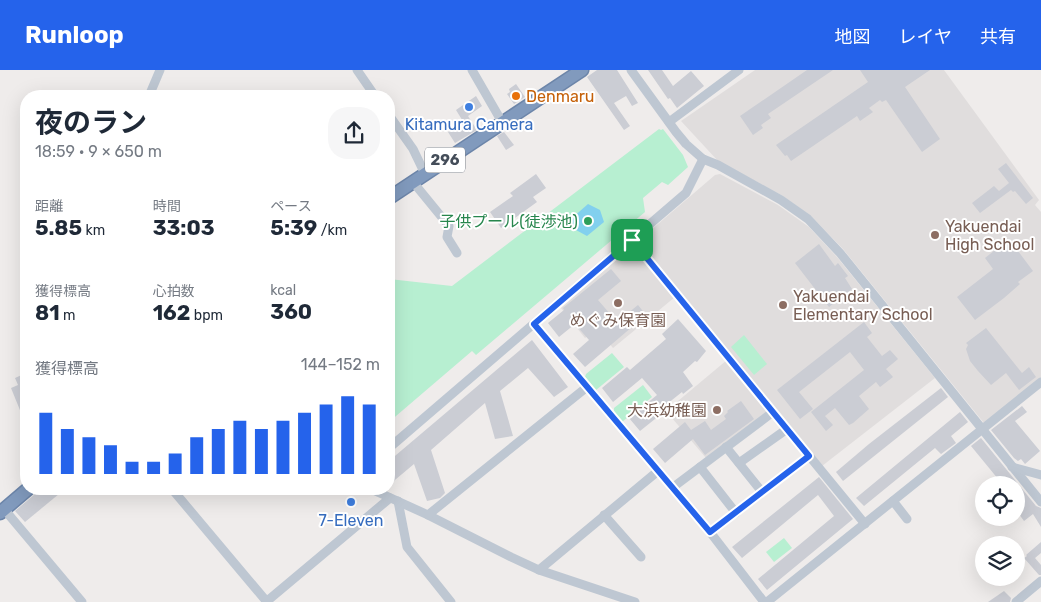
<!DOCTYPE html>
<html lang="ja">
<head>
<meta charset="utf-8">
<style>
  :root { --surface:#fff; --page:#f6f6f7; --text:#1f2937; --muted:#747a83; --accent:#2563eb }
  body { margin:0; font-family:Rubik,"Noto Sans JP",sans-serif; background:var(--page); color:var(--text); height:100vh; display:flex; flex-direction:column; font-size:19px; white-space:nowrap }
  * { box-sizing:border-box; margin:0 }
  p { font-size:16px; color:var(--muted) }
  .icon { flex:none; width:28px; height:28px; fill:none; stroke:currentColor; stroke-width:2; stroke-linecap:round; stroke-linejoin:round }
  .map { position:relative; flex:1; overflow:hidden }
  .details { position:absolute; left:20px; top:20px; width:375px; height:405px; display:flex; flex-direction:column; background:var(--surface); border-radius:20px; box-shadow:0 5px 20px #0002 }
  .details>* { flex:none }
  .controls { position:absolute; left:975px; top:406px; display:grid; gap:10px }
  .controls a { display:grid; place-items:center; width:50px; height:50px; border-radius:50%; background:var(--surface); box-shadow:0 5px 20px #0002; font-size:25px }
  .pin { position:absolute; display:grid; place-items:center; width:42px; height:42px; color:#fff; margin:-21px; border-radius:10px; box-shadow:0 2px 8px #0006 }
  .round { display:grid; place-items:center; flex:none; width:52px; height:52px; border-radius:20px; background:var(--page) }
  .overview { display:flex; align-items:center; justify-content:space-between; height:85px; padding:0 15px }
  h1 { font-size:28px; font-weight:700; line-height:38px }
  .stats { display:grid; grid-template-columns:repeat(3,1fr); gap:8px; height:85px; padding:5px 15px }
  .stats div { display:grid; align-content:center }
  .stats b { font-size:21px; font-weight:700 }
  .stats small { font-size:14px; font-weight:400 }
  .stats p { font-size:14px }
  .chart { height:140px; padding:10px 15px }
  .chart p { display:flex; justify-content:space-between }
  .chart svg { width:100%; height:90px; margin-top:5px; stroke:var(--accent); stroke-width:6 }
  header { display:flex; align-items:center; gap:30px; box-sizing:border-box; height:70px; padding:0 25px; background:var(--accent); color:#fff }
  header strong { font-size:24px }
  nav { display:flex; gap:28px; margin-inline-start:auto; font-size:18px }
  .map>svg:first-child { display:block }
  .education { fill:#e0dddd }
  .green { fill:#b7efd1 }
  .water { fill:#82d0ee }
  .building { fill:#cbcdd4 }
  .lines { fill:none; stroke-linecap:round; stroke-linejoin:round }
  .highway-casing { stroke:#6c85a9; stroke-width:15 }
  .minor { stroke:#bec7d2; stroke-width:9 }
  .highway { stroke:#819abd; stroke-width:12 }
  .route-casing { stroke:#fff; stroke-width:10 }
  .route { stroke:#2563eb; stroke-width:6 }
  .food-dot { fill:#e8710a; stroke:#fff; stroke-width:2 }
  .shop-dot { fill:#3f7fe0; stroke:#fff; stroke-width:2 }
  .leisure-dot { fill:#2e9e5b; stroke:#fff; stroke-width:2 }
  .education-dot { fill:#8d6e63; stroke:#fff; stroke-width:2 }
  .labels { text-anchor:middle; stroke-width:4; stroke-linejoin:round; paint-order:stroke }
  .shield { fill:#fff; stroke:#7c828b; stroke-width:1 }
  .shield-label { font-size:15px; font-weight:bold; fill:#444d59 }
  .food-label { font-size:16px; fill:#c56008; stroke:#fff; text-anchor:start }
  .shop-label { font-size:16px; fill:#366cbe; stroke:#fff }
  .leisure-label { font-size:16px; fill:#27864d; stroke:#fff; text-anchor:end }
  .education-label { font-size:16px; fill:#785e54; stroke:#fff; text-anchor:start }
</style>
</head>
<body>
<header>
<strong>Runloop</strong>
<nav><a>地図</a><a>レイヤ</a><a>共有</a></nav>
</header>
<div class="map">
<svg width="1041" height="532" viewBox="0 0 1041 532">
  <rect width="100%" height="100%" fill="#efeceb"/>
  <!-- education -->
  <g class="education">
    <polygon points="755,0 944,0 1039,130 1035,135 1041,142 1041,308 984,353 843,179 811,146 783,126 718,91 681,51"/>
    <polygon points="720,104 778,135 809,157 837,187 935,308 822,396 641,174 644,166 715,105"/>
    <polygon points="629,179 636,180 675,227 613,278 597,258 585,268 561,238"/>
    <polygon points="727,290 767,342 706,388 666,341"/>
  </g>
  <!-- green -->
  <g class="green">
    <polygon points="659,59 661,60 663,59 683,85 688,97 668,115 662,112 643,128 645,142 476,285 472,281 389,352 389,209 452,216"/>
    <polygon points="744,265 767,294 754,305 731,277"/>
    <polygon points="612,283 624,297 596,320 585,307 586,304"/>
    <polygon points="643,315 652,327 622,352 614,342 614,338"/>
    <polygon points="784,468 792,478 774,492 766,482"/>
  </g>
  <!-- water -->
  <polygon class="water" points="588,134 600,140 604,152 587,166 576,160 571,149"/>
  <!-- building -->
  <g class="building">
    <polygon points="597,0 617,0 638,33 632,36 626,26 614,33 630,56 624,60 587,7"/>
    <polygon points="648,0 662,0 673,16 691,1 704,16 677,38 670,28 668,29"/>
    <polygon points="807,0 833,0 768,44 771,48 761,55 763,58 753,65 740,46"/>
    <polygon points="860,0 930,0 905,17 940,69 922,82 886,30 882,32 880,30 869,38 873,42 860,51 857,46 791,91 787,85 785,86 776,75 868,12"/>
    <polygon points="516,14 525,27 514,34 507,24 510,22 509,19"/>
    <polygon points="476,26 482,36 468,46 477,60 455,73 448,62 464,53 456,40"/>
    <polygon points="504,62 514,75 506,80 497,66"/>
    <polygon points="1006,93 1033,128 1026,134 1015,121 1013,122 1011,120 980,143 972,133 994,116 999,121 1009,113 998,99"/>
    <polygon points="536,104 546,118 533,127 537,132 501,158 490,142 513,126 510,123"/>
    <polygon points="1009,169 1033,201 1018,212 1020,214 1004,228 975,250 957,227 993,199 985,188"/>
    <polygon points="819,174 835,196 838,193 848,206 845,208 852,219 829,237 795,193"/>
    <polygon points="611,199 621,211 598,230 617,252 638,235 646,245 585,297 573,284 589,270 575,254 559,267 548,253 564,240 563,238"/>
    <polygon points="678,249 706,281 697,292 695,291 683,302 693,316 683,324 682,322 662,338 665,341 640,361 629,348 657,325 642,308 613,332 602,318 627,297 630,300 666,269 662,264"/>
    <polygon points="864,252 872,263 867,267 882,286 890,280 898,289 886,299 893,307 880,317 876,312 859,326 869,339 853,353 849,355 835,338 825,346 833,355 826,361 811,342 864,300 850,282 799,322 813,339 800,349 777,320"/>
    <polygon points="986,258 1022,303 1029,297 1036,307 1019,320 1006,303 991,315 978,301 970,291 966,279 968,275 966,273"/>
    <polygon points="532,270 568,317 554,327 528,298 500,321 513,366 495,369 485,333 431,380 445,423 440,428 427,431 414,394 389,415 389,391"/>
    <polygon points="26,303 26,355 11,318 18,315 15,308"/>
    <polygon points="941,318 948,327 843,411 836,402 869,374"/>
    <polygon points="741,331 754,349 705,385 693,369 665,393 653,379 685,352 691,360 705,351 711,360 726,349 724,346 728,342 727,341"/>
    <polygon points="1022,336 1027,342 1015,351 1040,381 1025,394 1021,389 1018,391 1014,388 991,360"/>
    <polygon points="960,342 968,352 951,366 956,373 941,384 935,378 864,436 856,428"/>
    <polygon points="981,368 1036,436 1041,438 1041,457 1033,444 1024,451 1016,440 1016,415 1003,415 971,376"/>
    <polygon points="819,407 853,449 767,520 758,509 834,446 818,425 742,488 732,477"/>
    <polygon points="41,419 65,419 25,452 15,441"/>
    <polygon points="1041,472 1041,483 1035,488 1041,495 1041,505 1039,505 1024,488 1027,486 1026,485"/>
    <polygon points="1004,521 1011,528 1010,532 988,532"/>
  </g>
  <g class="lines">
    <!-- highway casing -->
    <g class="highway-casing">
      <g id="highway">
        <polyline points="389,128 582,0"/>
        <polyline points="0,443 28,419"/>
      </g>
    </g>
    <!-- minor -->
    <g class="minor">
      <polyline points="357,0 375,26"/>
      <polyline points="472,0 502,52"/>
      <polyline points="631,0 676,62 686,74 703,89 718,95 781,130 808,149 840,183 1041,432"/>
      <polyline points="149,26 160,0"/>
      <polyline points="389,45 413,79 425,104"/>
      <polyline points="669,52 739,0"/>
      <polyline points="413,112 449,156 447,167 457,183"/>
      <polyline points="632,170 865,454"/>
      <polyline points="534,254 710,462 764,532"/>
      <polyline points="726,377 762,422"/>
      <polyline points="389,378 686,123 703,89"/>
      <polyline points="739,393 787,359"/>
      <polyline points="700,397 736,443"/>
      <polyline points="1012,397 1041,405"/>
      <polyline points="672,418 773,342"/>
      <polyline points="172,419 267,532"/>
      <polyline points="371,419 428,445 511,487 539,500 635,532"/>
      <polyline points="398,431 407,477 451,532"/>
      <polyline points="893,431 907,449"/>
      <polyline points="4,439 82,532"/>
      <polyline points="428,445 587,317"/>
      <polyline points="604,445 641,487"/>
      <polyline points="710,462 809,386"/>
      <polyline points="539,500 658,401"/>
      <polyline points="266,532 390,428"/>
      <polyline points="767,532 1041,312"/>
      <polyline points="1016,532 1041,511"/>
    </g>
    <!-- highway -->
    <use href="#highway" class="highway"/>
  </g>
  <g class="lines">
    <!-- route casing -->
    <g class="route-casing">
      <polygon id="route" points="632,170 809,386 710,462 534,254"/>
    </g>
    <!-- route -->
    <use href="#route" class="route"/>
  </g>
  <!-- markers -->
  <circle class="food-dot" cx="516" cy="26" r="5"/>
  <g class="shop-dot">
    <circle cx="469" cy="37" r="5"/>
    <circle cx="351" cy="432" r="5"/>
  </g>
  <circle class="leisure-dot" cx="588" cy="151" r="5"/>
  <g class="education-dot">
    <circle cx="935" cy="165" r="5"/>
    <circle cx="618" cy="233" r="5"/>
    <circle cx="783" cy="235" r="5"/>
    <circle cx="717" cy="340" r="5"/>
  </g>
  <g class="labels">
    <!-- shield labels -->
    <rect class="shield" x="425" y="77.5" width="40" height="25" rx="4"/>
    <g class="shield-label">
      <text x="445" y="95">296</text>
    </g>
    <!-- food labels -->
    <g class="food-label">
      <text x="526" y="32">Denmaru</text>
    </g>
    <!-- shop labels -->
    <g class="shop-label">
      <text x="469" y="60">Kitamura Camera</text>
      <text x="351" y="456">7-Eleven</text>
    </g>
    <!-- leisure labels -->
    <g class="leisure-label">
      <text x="578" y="157">子供プール(徒渉池)</text>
    </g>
    <!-- education labels -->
    <g class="education-label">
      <text x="945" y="162">Yakuendai<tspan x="945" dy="18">High School</tspan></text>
      <text x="793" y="232">Yakuendai<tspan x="793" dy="18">Elementary School</tspan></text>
      <text x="618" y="256" text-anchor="middle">めぐみ保育園</text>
      <text x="707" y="346" text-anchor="end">大浜幼稚園</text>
    </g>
  </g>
</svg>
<div class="controls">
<a><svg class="icon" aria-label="locate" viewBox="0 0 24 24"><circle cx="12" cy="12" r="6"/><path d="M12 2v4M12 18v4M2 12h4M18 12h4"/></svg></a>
<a><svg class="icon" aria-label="layers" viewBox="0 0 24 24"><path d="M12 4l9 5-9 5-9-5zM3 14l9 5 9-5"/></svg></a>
</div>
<div class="pin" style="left:632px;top:170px;background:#1e9e55"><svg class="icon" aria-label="arrive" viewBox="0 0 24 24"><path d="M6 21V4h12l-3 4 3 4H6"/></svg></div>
<section class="details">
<div class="overview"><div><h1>夜のラン</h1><p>18:59 · 9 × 650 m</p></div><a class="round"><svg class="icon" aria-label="share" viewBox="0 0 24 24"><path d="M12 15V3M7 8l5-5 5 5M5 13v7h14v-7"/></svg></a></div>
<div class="stats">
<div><p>距離</p><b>5.85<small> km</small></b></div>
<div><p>時間</p><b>33:03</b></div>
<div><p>ペース</p><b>5:39<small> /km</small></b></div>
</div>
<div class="stats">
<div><p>獲得標高</p><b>81<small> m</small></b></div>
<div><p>心拍数</p><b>162<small> bpm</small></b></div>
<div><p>kcal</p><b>360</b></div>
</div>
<div class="chart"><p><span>獲得標高</span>144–152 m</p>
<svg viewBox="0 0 160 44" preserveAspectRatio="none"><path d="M5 44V14M15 44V22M25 44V26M35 44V30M45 44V38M55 44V38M65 44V34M75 44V26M85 44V22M95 44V18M105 44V22M115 44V18M125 44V14M135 44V10M145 44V6M155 44V10"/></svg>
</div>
</section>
</div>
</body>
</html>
